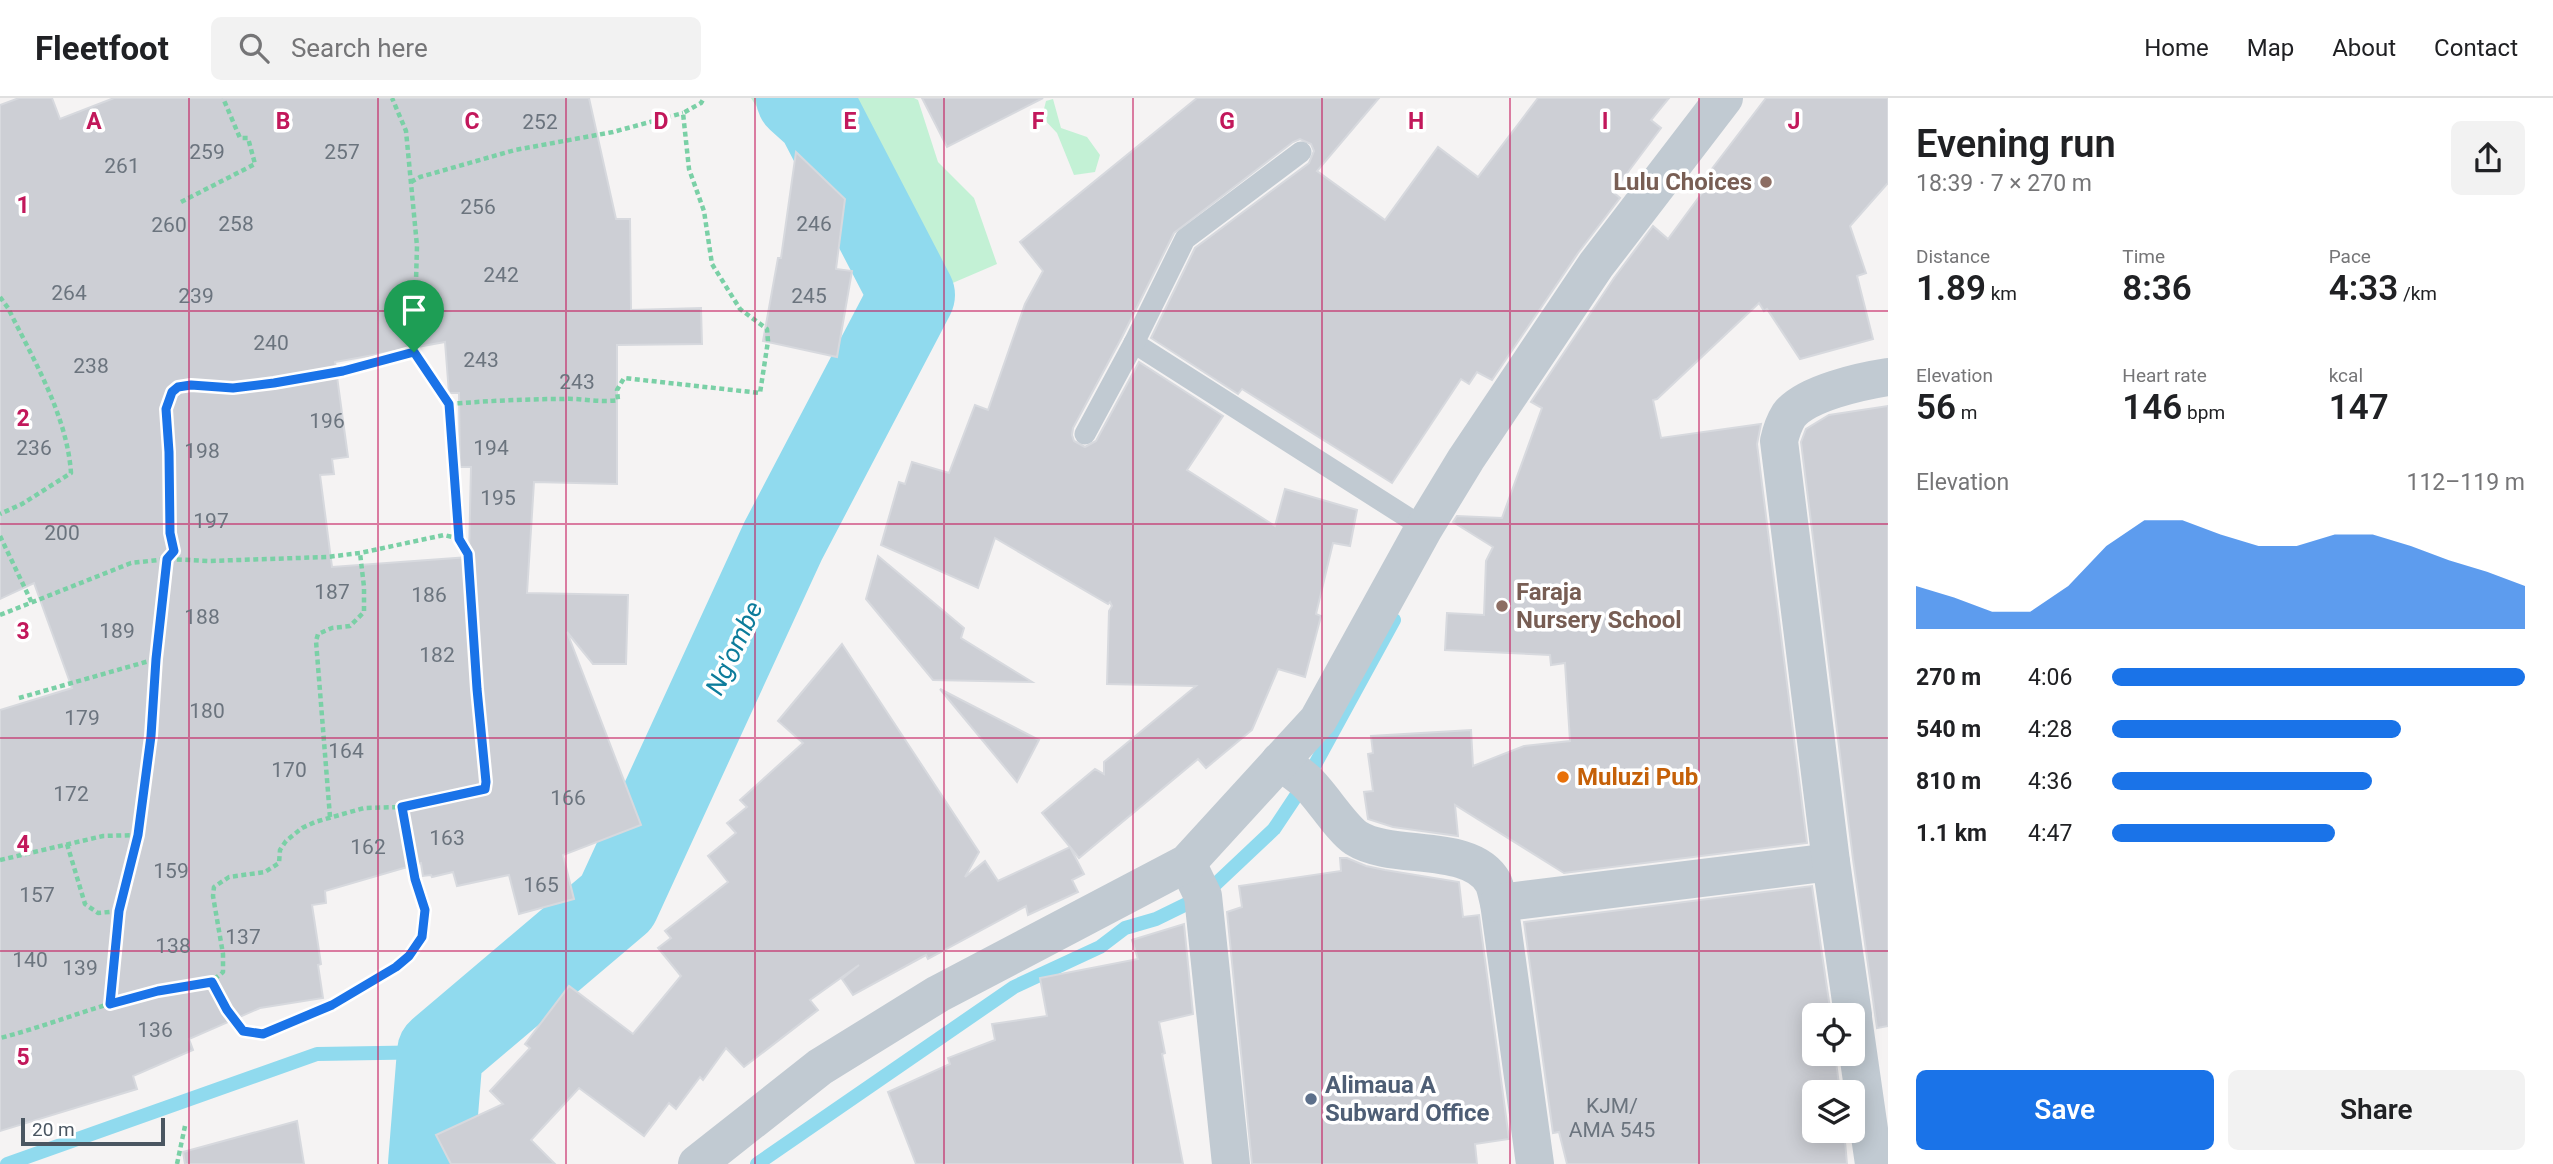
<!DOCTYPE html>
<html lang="en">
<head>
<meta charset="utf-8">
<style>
  :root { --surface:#fff; --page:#f2f2f2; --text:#202124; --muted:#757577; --line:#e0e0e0; --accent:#1a73e8 }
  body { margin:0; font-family:Roboto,sans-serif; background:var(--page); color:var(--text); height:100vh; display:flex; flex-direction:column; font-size:26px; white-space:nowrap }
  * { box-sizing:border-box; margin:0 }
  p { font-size:23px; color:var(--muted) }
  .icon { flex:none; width:38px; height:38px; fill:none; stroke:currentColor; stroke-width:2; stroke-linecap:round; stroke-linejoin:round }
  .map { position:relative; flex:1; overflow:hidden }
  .sheet { display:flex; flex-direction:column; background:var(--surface); width:665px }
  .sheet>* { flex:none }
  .fabs { position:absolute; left:1802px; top:905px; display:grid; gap:14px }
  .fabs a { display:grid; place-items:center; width:63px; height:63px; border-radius:10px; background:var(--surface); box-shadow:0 4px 18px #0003; font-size:35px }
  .scale { position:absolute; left:21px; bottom:18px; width:144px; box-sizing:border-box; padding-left:7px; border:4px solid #4a5661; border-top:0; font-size:19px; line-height:24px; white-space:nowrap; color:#4a5661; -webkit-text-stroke:5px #fff; paint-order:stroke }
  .pin { position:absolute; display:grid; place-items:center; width:60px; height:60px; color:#fff; margin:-72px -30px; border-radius:50% 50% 50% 0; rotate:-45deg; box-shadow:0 0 7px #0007 }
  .pin .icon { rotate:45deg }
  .round { display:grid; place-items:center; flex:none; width:74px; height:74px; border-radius:10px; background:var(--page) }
  .overview { display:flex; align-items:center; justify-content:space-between; height:119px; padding:0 28px }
  h1 { font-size:38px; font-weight:600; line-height:52px }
  .metrics { display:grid; grid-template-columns:repeat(3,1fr); gap:10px; height:119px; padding:7px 28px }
  .metrics div { display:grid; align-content:center }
  .metrics b { font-size:35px; font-weight:600 }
  .metrics small { font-size:19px; font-weight:400 }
  .metrics p { font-size:19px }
  .chart { height:196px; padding:14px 28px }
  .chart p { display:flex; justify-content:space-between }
  .chart svg { width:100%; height:126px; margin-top:7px; fill:var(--accent); opacity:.7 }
  .cta { display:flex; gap:14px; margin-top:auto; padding:14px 28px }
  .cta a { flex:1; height:80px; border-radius:10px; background:var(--accent); color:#fff; font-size:28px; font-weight:600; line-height:80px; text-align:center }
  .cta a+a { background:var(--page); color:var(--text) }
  ul { padding:0 28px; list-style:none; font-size:23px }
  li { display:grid; grid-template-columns:112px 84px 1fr; align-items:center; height:52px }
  li i { height:18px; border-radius:9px; background:var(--accent) }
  header { display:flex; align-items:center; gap:42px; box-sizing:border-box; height:98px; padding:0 35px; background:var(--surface); border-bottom:2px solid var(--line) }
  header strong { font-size:33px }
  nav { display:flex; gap:38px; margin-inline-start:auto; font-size:24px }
  .search { width:490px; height:63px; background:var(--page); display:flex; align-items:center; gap:18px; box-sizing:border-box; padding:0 24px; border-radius:10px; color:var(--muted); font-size:26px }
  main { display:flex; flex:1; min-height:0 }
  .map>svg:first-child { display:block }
  .green { fill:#c3f1d5 }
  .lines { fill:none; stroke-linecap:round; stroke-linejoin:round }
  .stream { stroke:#90daee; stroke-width:14 }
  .river { stroke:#90daee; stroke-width:86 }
  .building { fill:#cdcfd5; stroke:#d7d9de; stroke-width:2; fill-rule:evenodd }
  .path { stroke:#7ad0a6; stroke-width:4.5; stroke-dasharray:5 3.5; stroke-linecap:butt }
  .service { stroke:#c1cad2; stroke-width:21 }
  .minor { stroke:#c1cad2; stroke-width:38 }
  .tertiary { stroke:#c1cad2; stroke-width:38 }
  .route-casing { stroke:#fff; stroke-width:14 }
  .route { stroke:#1a73e8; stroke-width:9 }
  .grid { fill:none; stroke:#c2185b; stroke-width:2; stroke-opacity:0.55 }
  .education-dot { fill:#8d6e63; stroke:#fff; stroke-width:2.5 }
  .food-dot { fill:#e8710a; stroke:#fff; stroke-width:2.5 }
  .service-dot { fill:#5c6f8a; stroke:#fff; stroke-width:2.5 }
  .labels { text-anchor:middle; stroke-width:7; stroke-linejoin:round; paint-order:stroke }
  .number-label { font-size:21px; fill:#6b747e }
  .education-label { font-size:24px; font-weight:bold; fill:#785e54; stroke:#fff; text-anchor:end }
  .food-label { font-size:24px; font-weight:bold; fill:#c56008; stroke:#fff; text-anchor:start }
  .service-label { font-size:24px; font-weight:bold; fill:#4e5e75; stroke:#fff; text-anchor:start }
  .water-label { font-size:26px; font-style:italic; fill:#0c7c9b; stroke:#fff }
  .grid-label { font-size:23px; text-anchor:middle; font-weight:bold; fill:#c2185b; stroke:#fff; stroke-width:7; stroke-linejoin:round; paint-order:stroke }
</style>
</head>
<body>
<header>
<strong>Fleetfoot</strong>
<div class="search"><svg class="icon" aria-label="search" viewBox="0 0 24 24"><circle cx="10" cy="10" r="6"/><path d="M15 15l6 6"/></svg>Search here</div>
<nav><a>Home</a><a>Map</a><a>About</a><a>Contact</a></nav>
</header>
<main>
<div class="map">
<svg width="1888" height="1066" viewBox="0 0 1888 1066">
  <rect width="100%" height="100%" fill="#f5f3f3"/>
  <!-- green -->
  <g class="green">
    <polygon points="751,0 914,0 918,2 938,64 974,100 997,166 899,208 879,143 839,86 767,25"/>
    <polygon points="1053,1 1061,30 1087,39 1100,57 1095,74 1074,77 1057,35 1042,19 1046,3"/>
  </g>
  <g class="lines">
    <!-- stream -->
    <g class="stream">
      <polyline points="7,1066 317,956 440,954"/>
      <polyline points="757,1066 1014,889 1100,849 1125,830 1156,821 1203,798 1274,731 1306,683 1394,522"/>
    </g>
    <!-- river -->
    <polyline class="river" points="431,1066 440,954 617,804 783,443 912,197 819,18 799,0"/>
  </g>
  <!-- building -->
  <g class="building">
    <path d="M19 0H52L60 21 114 0H589L616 121H630L631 212 701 210 702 246 617 247V386L534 384 527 495 628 497 626 566H593L567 534 641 727 563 757 574 801 519 816 509 777 457 788 453 774 432 779 431 777 423 778 421 765 325 793 326 805 312 807 321 866 318 867 323 900 260 910 189 941 193 952 133 978 137 991 0 1033V612L72 590 34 485 0 501V7ZM445 244 449 295H459L460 369H471L469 459 332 469 320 377 334 376 332 361 348 359 335 264Z"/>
    <polygon points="922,0 1043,0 947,49"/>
    <polygon points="1197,0 1379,0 1317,73 1385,122 1438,49 1478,79 1538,0 1669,0 1651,22 1661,30 1613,94 1620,100 1578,155 1492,282 1477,274 1469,286 1461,281 1392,385 1242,291 1238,296 1151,240 1195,150 1309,65 1314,53 1311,46 1300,41 1293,44 1174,135 1122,239 1073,330 1072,337 1074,343 1085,349 1096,343 1139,264 1223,318 1187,372 1275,428 1285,391 1357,412 1350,448 1333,445 1316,516 1321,518 1305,579 1278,571 1252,632 1206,670 1198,661 1079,760 1042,715 1095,671 1104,676 1104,664 1196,588 1107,586 1109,513 1112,508 1110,504 1108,506 995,440 978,490 881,447 899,384 905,386 912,364 949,375 975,307 988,312 1025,206 1043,173 1020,144"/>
    <polygon points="1766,0 1888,0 1888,85 1850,128 1866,175 1857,178 1873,241 1800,261 1767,211 1764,213 1759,205 1657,301 1653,302 1661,340 1761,326 1757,346 1807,745 1564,775 1455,707 1458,738 1393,729 1368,721 1364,694 1373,693 1368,656 1373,655 1371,638 1471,632 1473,668 1524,648 1570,643 1565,565 1551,567 1550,557 1445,552 1447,515 1484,517 1486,463 1493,449 1453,424 1457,418 1502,420 1542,310 1531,304 1614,180 1653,128 1668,141 1713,80 1708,76"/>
    <polygon points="796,54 845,101 836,171 852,173 837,259 763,243 778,160 781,160"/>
    <polygon points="1888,308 1888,928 1877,930 1853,761 1801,344 1806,331 1829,317"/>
    <polygon points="878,458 964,530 961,540 1032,584 933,582 866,501"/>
    <polygon points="842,546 979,754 965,779 985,763 998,783 1070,749 1084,776 1072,782 1078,794 1028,817 1026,808 928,861 926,857 853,897 842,881 859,867 810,902 818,912 744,969 726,950 703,982 700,979 676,1011 669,1005 644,1038 579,990 531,1042 555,1066 451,1066 436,1037 503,1006 490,993 530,950 525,946 569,888 633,936 681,878 658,850 671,840 665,833 728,784 708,758 736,735 727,725 747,709 740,702 803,645 778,623"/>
    <polygon points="940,591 1039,642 1017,684"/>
    <polygon points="1340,760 1347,760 1366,768 1385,772 1459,784 1463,819 1479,817 1509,1041 1475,1046 1477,1066 1252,1066 1227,814 1242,809 1239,788 1341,773"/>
    <polygon points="1812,788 1831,917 1815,917 1815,956 1835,956 1840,994 1815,994 1815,1032 1844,1032 1847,1066 1567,1066 1559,1034 1553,1035 1524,824"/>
    <polygon points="1184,826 1193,916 1159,924 1165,955 1162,956 1183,1066 916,1066 888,994 950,966 948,960 995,942 992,926 1047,918 1040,880 1138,861 1132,842"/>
    <polygon points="297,1023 304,1066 185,1066 183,1054"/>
  </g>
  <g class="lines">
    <!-- path -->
    <g class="path">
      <polyline points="411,84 420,79 515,52 613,34 683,15"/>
      <polyline points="181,104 255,66 248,40 240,40 223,0"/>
      <path d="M0 199 8 210C33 261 67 317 71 375L22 406 0 416"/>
      <polyline points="414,254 449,306 459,441"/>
      <path d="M449 306C487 303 525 301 564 301 582 300 600 305 618 302L617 292 624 280 760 295 768 243 767 231 740 211 712 166 704 113 689 71 683 15 701 5 704 0"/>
      <polyline points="0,438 32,505"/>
      <path d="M0 517 131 465 167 461 209 463 327 459 360 455 444 437 461 441 468 456 477 591 486 684 485 691 402 709 364 710 315 724 302 730 286 743 280 752 279 765 265 774 229 779 214 789 213 798 223 856V874C208 889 188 888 168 892 110 901 56 926 0 940"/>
      <polyline points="19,600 156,561"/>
      <polyline points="330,719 316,543 318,536 332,530 350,528 364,514 364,489 360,455"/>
      <polyline points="67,746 85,806 98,815 119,813"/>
      <polyline points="0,762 103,738 138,737"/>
      <polyline points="212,884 227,912 243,934 263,936 332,907 396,869 409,858 422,839 425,812 415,781 402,709"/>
      <path d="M110 906 119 813 138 737 151 638 156 561 167 461 174 453C167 422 171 390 169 358 169 343 163 326 166 310 167 304 170 295 174 292 190 280 219 291 237 289 297 283 356 269 414 254L417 148 406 33 392 0"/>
      <polyline points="177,1066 185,1028"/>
    </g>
    <!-- service -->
    <g class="service">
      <polyline points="1134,245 1424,430"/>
      <polyline points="1085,336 1134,245 1185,141 1301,54"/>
    </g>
    <!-- minor -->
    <g class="minor">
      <path d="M1280 663C1289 670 1298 676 1306 683 1321 697 1341 730 1356 740 1392 763 1471 744 1493 784 1496 790 1497 798 1499 805L1535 1066"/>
      <polyline points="1187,765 1203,798 1231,1066"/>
      <polyline points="1499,805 1831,764"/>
      <path d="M1853 917 1831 764 1779 343C1781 334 1784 325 1789 317 1806 295 1862 283 1888 279"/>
      <polyline points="1853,920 1874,1066"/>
    </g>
    <!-- tertiary -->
    <polyline class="tertiary" points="697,1066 820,969 938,896 1187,765 1318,622 1424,430 1466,361 1596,167 1724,0"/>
  </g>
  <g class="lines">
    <!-- route casing -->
    <g class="route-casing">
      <polygon id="route" points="414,254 449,306 459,441 468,456 477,591 486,684 485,691 402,709 415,781 425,812 422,839 409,858 396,869 332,907 263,936 243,933 227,912 212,884 158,893 110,906 119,813 138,737 151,638 156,561 167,461 174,453 170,435 169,354 166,311 172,294 178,289 191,287 233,290 274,285 343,273"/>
    </g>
    <!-- route -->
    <use href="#route" class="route"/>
  </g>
  <!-- grid -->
  <path class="grid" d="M189 0V1066M378 0V1066M566 0V1066M755 0V1066M944 0V1066M1133 0V1066M1322 0V1066M1510 0V1066M1699 0V1066M0 213H1888M0 426H1888M0 640H1888M0 853H1888"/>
  <!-- markers -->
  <g class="education-dot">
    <circle cx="1766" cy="84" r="7"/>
    <circle cx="1502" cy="508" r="7"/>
  </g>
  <circle class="food-dot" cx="1563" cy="679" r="7"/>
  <circle class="service-dot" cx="1311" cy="1001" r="7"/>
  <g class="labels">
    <!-- number labels -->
    <g class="number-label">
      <text x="540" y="31">252</text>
      <text x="207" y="61">259</text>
      <text x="342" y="61">257</text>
      <text x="122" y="75">261</text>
      <text x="478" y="116">256</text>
      <text x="236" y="133">258</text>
      <text x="814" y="133">246</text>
      <text x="169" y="134">260</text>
      <text x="501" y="184">242</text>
      <text x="69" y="202">264</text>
      <text x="196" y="205">239</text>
      <text x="809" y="205">245</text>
      <text x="271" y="252">240</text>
      <text x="481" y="269">243</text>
      <text x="91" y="275">238</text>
      <text x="577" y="291">243</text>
      <text x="327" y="330">196</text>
      <text x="34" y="357">236</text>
      <text x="491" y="357">194</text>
      <text x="202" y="360">198</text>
      <text x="498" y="407">195</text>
      <text x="211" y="430">197</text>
      <text x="62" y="442">200</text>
      <text x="332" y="501">187</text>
      <text x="429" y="504">186</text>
      <text x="202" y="526">188</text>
      <text x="117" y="540">189</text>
      <text x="437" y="564">182</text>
      <text x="207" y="620">180</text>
      <text x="82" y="627">179</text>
      <text x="346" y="660">164</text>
      <text x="289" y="679">170</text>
      <text x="71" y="703">172</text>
      <text x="568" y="707">166</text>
      <text x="447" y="747">163</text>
      <text x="368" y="756">162</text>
      <text x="171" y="780">159</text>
      <text x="541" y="794">165</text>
      <text x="37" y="804">157</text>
      <text x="243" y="846">137</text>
      <text x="173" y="855">138</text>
      <text x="30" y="869">140</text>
      <text x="80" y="877">139</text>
      <text x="155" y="939">136</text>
      <text x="1612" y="1015">KJM/<tspan x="1612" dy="24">AMA 545</tspan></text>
    </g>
    <!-- education labels -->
    <g class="education-label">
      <text x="1752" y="92">Lulu Choices</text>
      <text x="1516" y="502" text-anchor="start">Faraja<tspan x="1516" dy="28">Nursery School</tspan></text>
    </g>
    <!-- food labels -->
    <g class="food-label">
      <text x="1577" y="687">Muluzi Pub</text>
    </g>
    <!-- service labels -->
    <g class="service-label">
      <text x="1325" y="995">Alimaua A<tspan x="1325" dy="28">Subward Office</tspan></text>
    </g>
    <!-- water labels -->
    <g class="water-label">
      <text transform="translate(734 550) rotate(-65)" y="9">Ng'ombe</text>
    </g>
  </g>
  <g class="grid-label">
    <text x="94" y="31">A</text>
    <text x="283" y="31">B</text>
    <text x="472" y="31">C</text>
    <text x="661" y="31">D</text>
    <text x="850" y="31">E</text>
    <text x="1038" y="31">F</text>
    <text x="1227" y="31">G</text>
    <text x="1416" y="31">H</text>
    <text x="1605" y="31">I</text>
    <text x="1794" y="31">J</text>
    <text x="23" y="115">1</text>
    <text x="23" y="328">2</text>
    <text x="23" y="541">3</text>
    <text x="23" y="754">4</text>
    <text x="23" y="967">5</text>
  </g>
</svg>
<div class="fabs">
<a><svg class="icon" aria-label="locate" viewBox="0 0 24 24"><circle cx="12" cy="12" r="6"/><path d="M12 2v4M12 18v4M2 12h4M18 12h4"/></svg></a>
<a><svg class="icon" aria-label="layers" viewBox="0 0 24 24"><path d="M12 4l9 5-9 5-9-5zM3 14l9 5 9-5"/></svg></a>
</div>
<div class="scale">20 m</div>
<div class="pin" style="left:414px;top:254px;background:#1e9e55"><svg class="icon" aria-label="arrive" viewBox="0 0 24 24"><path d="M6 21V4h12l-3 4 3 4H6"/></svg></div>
</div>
<section class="sheet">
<div class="overview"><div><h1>Evening run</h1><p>18:39 · 7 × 270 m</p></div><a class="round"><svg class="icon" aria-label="share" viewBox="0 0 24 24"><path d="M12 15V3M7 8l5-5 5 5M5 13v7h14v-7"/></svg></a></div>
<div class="metrics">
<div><p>Distance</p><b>1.89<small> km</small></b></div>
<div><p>Time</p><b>8:36</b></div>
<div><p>Pace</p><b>4:33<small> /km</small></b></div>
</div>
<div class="metrics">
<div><p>Elevation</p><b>56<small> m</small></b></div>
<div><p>Heart rate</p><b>146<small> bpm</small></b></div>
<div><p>kcal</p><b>147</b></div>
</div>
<div class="chart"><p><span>Elevation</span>112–119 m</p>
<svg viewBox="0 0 160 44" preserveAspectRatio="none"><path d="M0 44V29L10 33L20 38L30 38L40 29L50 15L60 6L70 6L80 11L90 15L100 15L110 11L120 11L130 15L140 20L150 24L160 29V44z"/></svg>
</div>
<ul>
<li><b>270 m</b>4:06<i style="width:100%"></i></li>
<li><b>540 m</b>4:28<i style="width:70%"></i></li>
<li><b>810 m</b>4:36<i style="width:63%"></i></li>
<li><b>1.1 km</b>4:47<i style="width:54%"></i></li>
</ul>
<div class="cta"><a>Save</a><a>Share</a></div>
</section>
</main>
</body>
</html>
